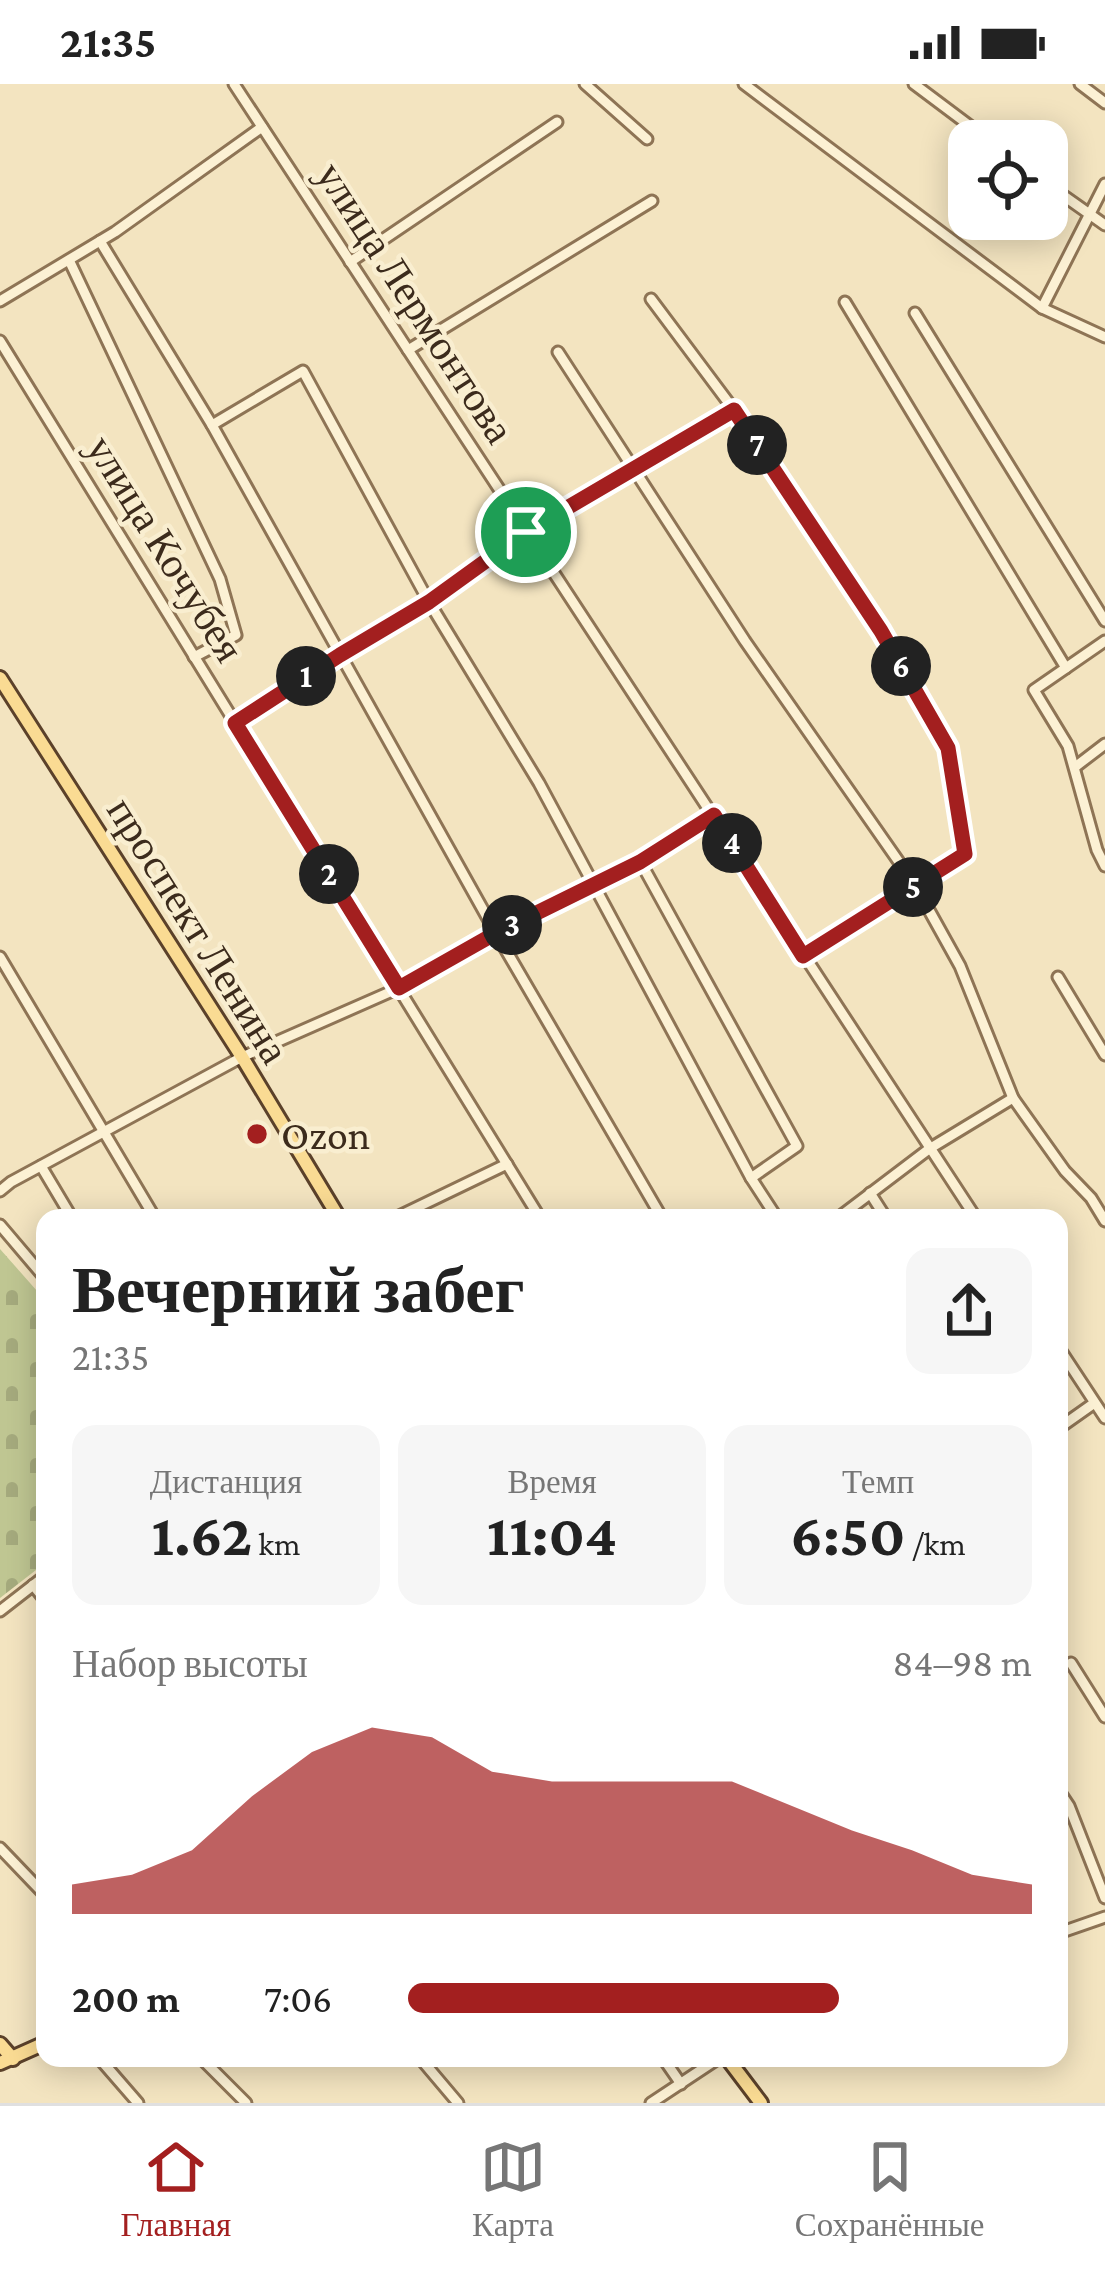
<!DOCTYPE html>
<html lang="ru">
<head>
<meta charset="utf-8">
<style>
  :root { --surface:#fff; --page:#f6f6f6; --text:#222; --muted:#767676; --line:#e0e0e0; --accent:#a31f1f }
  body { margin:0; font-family:"Crimson Pro",serif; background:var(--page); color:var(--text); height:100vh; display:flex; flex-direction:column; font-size:45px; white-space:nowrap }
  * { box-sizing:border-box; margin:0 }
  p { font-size:39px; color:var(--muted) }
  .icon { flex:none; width:66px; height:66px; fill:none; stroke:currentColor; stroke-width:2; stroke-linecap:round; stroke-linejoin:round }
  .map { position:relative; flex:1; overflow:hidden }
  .drawer { position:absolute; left:36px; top:1125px; width:1032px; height:858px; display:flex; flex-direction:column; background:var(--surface); border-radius:24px; box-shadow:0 6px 30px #0003 }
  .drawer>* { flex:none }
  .controls { position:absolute; left:948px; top:36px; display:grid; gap:24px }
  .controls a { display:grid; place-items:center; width:120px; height:120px; border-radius:24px; background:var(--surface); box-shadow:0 6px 30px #0003; font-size:60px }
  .pin { position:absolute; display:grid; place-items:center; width:102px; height:102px; color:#fff; margin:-51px; border:6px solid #fff; border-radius:50%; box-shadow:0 3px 12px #0007 }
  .km { position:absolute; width:60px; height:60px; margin:-30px; border-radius:50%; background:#222; color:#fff; font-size:33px; line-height:60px; text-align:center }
  .round { display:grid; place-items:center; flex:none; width:126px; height:126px; border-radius:24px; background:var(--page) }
  .overview { display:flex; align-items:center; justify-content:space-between; height:204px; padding:0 36px }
  h1 { font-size:66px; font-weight:700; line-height:90px }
  .figures { display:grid; grid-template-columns:repeat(3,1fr); gap:18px; height:204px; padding:12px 36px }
  .figures div { display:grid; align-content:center; border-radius:24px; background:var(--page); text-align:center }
  .figures b { font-size:60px; font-weight:700 }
  .figures small { font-size:33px; font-weight:400 }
  .figures p { font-size:33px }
  .chart { height:336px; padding:24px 36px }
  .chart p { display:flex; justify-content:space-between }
  .chart svg { width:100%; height:216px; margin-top:12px; fill:var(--accent); opacity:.7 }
  ul { padding:0 36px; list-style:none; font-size:39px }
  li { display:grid; grid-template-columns:192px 144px 1fr; align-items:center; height:90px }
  li i { height:30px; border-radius:15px; background:var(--accent) }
  .status { display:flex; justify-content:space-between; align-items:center; height:84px; padding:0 60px; background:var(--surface); direction:ltr }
  .status svg { height:33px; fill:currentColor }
  .tabs { display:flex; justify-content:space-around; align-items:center; height:168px; border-top:3px solid var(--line); background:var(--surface); font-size:33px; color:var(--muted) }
  .tabs a { display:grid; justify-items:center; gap:6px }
  .tabs .on { color:var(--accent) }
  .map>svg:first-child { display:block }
  .cemetery { fill:url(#cemetery-stones) }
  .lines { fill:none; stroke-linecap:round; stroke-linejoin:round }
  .minor-casing { stroke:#8e7455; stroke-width:15 }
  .major-casing { stroke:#5b412a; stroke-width:18 }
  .minor { stroke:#fcf1d4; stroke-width:9 }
  .major { stroke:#fadb93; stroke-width:12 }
  .route-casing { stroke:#fff; stroke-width:24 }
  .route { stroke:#a31f1f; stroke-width:15 }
  .poi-dot { fill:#a31f1f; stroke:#f9eed0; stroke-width:4.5 }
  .labels { text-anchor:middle; stroke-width:9; stroke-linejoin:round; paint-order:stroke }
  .street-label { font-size:42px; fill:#3c2b1c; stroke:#f9eed0 }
  .poi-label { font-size:42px; fill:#3c2b1c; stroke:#f9eed0; text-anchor:start }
</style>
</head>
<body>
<div class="status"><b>21:35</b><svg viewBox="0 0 49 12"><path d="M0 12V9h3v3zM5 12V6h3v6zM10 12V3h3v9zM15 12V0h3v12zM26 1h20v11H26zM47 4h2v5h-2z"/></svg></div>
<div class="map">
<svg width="1105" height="2019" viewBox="0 0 1105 2019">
  <defs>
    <pattern id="cemetery-stones" width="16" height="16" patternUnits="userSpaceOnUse" patternTransform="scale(3)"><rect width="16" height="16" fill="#bfc692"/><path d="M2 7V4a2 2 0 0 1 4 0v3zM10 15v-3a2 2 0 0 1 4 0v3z" fill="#a5aa7d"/></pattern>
  </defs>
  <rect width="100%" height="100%" fill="#f3e4c0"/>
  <!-- cemetery -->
  <polygon class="cemetery" points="0,1165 45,1216 45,1479 0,1514"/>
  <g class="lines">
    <!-- minor casing -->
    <g class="minor-casing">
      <g id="minor">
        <polyline points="234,0 976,1134"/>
        <polyline points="585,0 647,55"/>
        <polyline points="744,0 1042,224 1105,253"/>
        <polyline points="914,0 990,57"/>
        <polyline points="1080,0 1105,19"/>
        <polyline points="1047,100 1105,141"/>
        <polyline points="100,157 212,341 496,849 662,1134"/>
        <polyline points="69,176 220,495 236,551 194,573"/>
        <polyline points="350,178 557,38"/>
        <polyline points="651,215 734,326 881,547 948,664 965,769 803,872"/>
        <polyline points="0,217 115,148 262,43"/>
        <polyline points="845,218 1066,584"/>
        <polyline points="1042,224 1105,100"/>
        <polyline points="915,229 1105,537"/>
        <polyline points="0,257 540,1134"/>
        <polyline points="408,266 652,117"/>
        <polyline points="558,268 745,557 915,801 960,882 1013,1014 1065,1087 1091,1114 1105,1137"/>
        <polyline points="212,341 303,287 429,518 539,699 751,1094 777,1134"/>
        <polyline points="1105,557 1034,606 1068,662 1097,766 1105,782"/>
        <polyline points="235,639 339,571 429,518 526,448 734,326"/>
        <polyline points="1075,683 1105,660"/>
        <polyline points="640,777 797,1062 751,1094"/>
        <polyline points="0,873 155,1134"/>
        <polyline points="1058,893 1105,971"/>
        <polyline points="41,1082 72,1134"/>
        <polyline points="0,1107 11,1098 242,973 399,904 496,849 640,777 714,731"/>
        <polyline points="870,1109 886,1134"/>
        <polyline points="395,1134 507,1080"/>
        <polyline points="838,1134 929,1065 1013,1014"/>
        <polyline points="0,1141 45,1194"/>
        <polyline points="1059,1264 1105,1334"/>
        <polyline points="1059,1344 1093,1320"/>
        <polyline points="33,1501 45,1516"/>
        <polyline points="0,1527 45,1492"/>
        <polyline points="1071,1579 1105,1633"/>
        <polyline points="1059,1707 1069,1722 1105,1814"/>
        <polyline points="0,1764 45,1811"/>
        <polyline points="1059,1849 1105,1833"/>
        <polyline points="99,1974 138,2019"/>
        <polyline points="201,1974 246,2019"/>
        <polyline points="420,1974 458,2019"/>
        <polyline points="663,1974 681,2000"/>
        <polyline points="651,2019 719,1974"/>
      </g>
    </g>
    <!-- major casing -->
    <g class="major-casing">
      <g id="major">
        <polyline points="0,594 242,973 339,1134"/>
        <polyline points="0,1960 13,1975"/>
        <polyline points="727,1974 761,2019"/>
        <polyline points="0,1979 45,1959"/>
      </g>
    </g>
    <!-- minor -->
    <use href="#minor" class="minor"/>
    <!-- major -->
    <use href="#major" class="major"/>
  </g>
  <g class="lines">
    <!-- route casing -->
    <g class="route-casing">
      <polygon id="route" points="734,326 881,547 948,664 965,770 803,872 714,731 640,778 496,849 399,904 235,639 340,571 429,518 526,448"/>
    </g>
    <!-- route -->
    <use href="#route" class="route"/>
  </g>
  <!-- markers -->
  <circle class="poi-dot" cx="257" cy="1050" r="12"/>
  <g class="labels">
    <!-- street labels -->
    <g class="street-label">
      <text transform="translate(416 218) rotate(57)" y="15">улица Лермонтова</text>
      <text transform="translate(166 464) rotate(58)" y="15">улица Кочубея</text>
      <text transform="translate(199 846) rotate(58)" y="15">проспект Ленина</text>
    </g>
    <!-- poi labels -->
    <g class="poi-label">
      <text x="281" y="1065">Ozon</text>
    </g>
  </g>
</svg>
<div class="controls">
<a><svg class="icon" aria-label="locate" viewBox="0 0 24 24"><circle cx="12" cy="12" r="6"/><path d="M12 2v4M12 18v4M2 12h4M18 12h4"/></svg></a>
</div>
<div class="pin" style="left:526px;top:448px;background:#1e9e55"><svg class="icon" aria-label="arrive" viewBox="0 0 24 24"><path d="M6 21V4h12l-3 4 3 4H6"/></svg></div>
<b class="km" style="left:306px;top:592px">1</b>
<b class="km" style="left:329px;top:790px">2</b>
<b class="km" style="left:512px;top:841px">3</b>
<b class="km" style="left:732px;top:759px">4</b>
<b class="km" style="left:913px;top:803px">5</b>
<b class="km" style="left:901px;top:582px">6</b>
<b class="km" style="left:757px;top:361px">7</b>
<section class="drawer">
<div class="overview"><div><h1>Вечерний забег</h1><p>21:35</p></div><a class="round"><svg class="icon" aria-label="share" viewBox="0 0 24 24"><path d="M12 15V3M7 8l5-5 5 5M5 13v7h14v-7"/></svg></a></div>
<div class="figures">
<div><p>Дистанция</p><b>1.62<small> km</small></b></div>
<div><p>Время</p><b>11:04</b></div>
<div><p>Темп</p><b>6:50<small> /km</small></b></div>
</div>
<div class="chart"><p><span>Набор высоты</span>84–98 m</p>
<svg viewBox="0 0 160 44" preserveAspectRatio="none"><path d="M0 44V38L10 36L20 31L30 20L40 11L50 6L60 8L70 15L80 17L90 17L100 17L110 17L120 22L130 27L140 31L150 36L160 38V44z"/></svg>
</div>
<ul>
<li><b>200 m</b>7:06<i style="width:69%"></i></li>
</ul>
</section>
</div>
<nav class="tabs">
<a class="on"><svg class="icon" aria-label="home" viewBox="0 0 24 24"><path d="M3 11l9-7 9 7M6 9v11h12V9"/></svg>Главная</a>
<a><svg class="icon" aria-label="map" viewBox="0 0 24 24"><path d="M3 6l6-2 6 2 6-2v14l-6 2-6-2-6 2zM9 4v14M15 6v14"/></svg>Карта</a>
<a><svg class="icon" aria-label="saved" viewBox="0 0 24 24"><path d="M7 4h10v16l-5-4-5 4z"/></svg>Сохранённые</a>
</nav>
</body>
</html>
